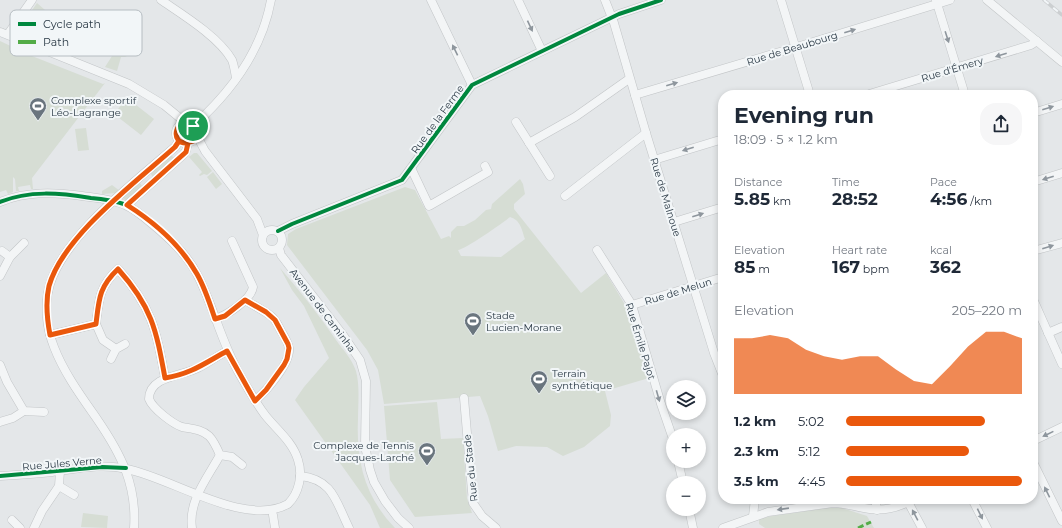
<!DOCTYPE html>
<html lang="en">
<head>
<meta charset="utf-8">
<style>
  :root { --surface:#fff; --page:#f6f6f7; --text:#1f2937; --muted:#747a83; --accent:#ea580c }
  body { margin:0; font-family:Montserrat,sans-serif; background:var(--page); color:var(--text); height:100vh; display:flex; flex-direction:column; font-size:15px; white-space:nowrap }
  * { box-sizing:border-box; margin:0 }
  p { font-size:13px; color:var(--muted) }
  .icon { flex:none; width:22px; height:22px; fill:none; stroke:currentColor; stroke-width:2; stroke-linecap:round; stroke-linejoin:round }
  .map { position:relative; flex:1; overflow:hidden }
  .side { position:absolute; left:718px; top:90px; width:320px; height:414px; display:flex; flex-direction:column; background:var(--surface); border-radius:16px; box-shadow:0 2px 6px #0003 }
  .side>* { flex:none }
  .buttons { position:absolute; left:666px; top:380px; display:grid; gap:8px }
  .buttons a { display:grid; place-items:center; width:40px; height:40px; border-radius:50%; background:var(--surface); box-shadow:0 2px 6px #0003; font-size:20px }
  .pin { position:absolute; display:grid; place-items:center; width:34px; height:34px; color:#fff; margin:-17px; border:2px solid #fff; border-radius:50%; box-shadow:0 1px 4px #0007 }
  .round { display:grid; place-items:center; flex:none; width:42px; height:42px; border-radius:16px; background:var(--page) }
  .overview { display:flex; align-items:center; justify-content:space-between; height:68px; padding:0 16px }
  h1 { font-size:22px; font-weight:700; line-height:30px }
  .figures { display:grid; grid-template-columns:repeat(3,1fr); gap:6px; height:68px; padding:4px 16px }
  .figures div { display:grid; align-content:center }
  .figures b { font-size:17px; font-weight:700 }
  .figures small { font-size:11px; font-weight:400 }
  .figures p { font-size:11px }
  .chart { height:112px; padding:8px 16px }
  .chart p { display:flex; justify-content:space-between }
  .chart svg { width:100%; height:72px; margin-top:4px; fill:var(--accent); opacity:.7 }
  ul { padding:0 16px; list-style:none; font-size:13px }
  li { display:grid; grid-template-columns:64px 48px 1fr; align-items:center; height:30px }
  li i { height:10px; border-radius:5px; background:var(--accent) }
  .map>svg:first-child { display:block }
  .green { fill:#d6ddd4; fill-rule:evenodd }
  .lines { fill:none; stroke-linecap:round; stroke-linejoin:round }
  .minor-casing { stroke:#c2c5c7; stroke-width:9 }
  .minor { stroke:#f3f5f6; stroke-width:8 }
  .rail-casing { stroke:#cccfd1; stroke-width:3.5 }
  .rail { stroke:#f2f6f8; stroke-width:2; stroke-dasharray:6; stroke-linecap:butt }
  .quiet { stroke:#53ac47; stroke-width:3; stroke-dasharray:6 3; stroke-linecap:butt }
  .cycleway-casing { stroke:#f2f6f8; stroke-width:6 }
  .cycleway { stroke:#00873e; stroke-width:4 }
  .oneway { fill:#8e969d }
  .route-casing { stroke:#fff; stroke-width:8 }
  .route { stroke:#ea580c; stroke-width:5 }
  .labels { text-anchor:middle; stroke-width:4; stroke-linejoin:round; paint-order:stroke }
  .street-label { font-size:10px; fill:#293844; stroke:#f2f6f8 }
  .poi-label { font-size:10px; fill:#293844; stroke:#f2f6f8; text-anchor:start }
  .key { fill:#f2f6f8; stroke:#b6bdc2; stroke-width:1 }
  .key-label { font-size:11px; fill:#293844 }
</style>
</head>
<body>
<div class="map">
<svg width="1062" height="528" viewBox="0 0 1062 528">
  <rect width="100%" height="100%" fill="#e4e7e9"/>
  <!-- green -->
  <g class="green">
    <polygon points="37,3 53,17 38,23 28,16"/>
    <polygon points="0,41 32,56 103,84 105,83 32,178 33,189 31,189 30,185 18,187 19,191 16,191 15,179 13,177 13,192 8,194 6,190 0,192"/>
    <polygon points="110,45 120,50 133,53 125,57 121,57 117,71 105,67 112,56"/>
    <polygon points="127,98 154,119 141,135 114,114"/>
    <polygon points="86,128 89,150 78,151 75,129"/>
    <polygon points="194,153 197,153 212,171 207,175 204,174 200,176 199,175 202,172 189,157"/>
    <polygon points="170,155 175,158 153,177 152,176 150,172"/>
    <polygon points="213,172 222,184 216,189 207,177"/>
    <path d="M520 179 523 184 525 194 514 204V209L581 293 606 273 627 308 649 378 605 391 611 415 610 426 584 447 563 456 547 447 516 446 498 451 488 416 480 396 384 404 378 370 367 350 287 245 288 234 296 229 405 187 415 190 441 239 449 236 451 238V232L457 226H464L475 220 486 210 491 209 492 204ZM510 217C521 220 522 231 525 239L501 257 461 256 458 250C464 250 503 223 510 217Z"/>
    <polygon points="139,182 143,187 127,200 125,200 123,198 124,195"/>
    <polygon points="112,185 120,191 117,193 102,194 102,191"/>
    <path d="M280 268C300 291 319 315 336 340 343 350 352 359 356 371 360 386 358 404 358 419 356 462 365 497 395 528H380L370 505 295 400 304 387 329 358 304 306 292 290Z"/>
    <polygon points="437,402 441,439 463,438 467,498 472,513 415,517 390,480 384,406"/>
    <polygon points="827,508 842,508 867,516 874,528 765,528 759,524 759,519 772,516"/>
    <polygon points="83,513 108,516 107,528 81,527"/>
  </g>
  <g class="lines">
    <!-- minor casing -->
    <g class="minor-casing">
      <g id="minor">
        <path d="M161 0C183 15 219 37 232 60 234 65 235 72 236 78"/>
        <polyline points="431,0 472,85"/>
        <polyline points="518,0 542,51"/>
        <polyline points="605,0 614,23 646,133 714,353 723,376"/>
        <polyline points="781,0 810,95"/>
        <polyline points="936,0 965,95"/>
        <polyline points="987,0 1062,62"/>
        <polyline points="0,32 129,84 164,105 186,123"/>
        <polyline points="8,34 32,0"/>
        <polyline points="635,95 800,46 950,0"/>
        <polyline points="866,95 1031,45 1037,41"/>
        <polyline points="1033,113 1062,104"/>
        <polyline points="516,122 550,176"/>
        <circle cx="186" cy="133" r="10"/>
        <path d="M193 126C230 93 262 50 271 0"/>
        <polyline points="196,134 205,151 257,219 263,235"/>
        <polyline points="529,143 575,117 629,79"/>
        <polyline points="654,160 723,139"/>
        <polyline points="411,168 429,206 488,172 485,166"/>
        <polyline points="1033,182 1062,173"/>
        <polyline points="565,196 646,133"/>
        <path d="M0 202C27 191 54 192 82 196 96 198 112 199 125 205 135 209 143 216 151 223 169 238 187 254 198 276 214 308 222 344 240 375 248 389 256 403 265 415 276 429 293 442 298 460 303 475 299 493 288 504 245 528 172 478 127 469 102 463 76 469 52 472 34 474 17 475 0 476"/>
        <polyline points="127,205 183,155 186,151 188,143"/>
        <polyline points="674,222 723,207"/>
        <circle cx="272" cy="240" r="10"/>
        <polyline points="278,231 292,224 402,180 472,85 619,14 661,0"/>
        <polyline points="279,248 281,255 343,335 360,360 366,381 365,446 370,470 374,482 385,501 398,518 409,528"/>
        <polyline points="597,250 632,305 661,404 673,439"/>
        <polyline points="2,251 10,257"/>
        <polyline points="1033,251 1062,243"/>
        <polyline points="0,276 10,257 24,243"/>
        <polyline points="1033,299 1062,364"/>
        <path d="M245 300C253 305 263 310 271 316 276 320 278 325 281 331 284 336 288 342 289 348 291 363 266 391 255 401"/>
        <polyline points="632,305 723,277"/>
        <path d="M215 319C227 315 251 300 253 287L232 241"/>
        <polyline points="96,324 103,340 116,349"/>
        <polyline points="1048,333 1062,327"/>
        <path d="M50 335 96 324C99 299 99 287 118 269 152 307 156 329 165 378"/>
        <path d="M227 351C217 356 208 363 198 368 182 376 149 376 149 399 153 409 173 424 182 427 192 429 201 429 209 436 214 441 217 448 220 455L232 457 242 465"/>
        <polyline points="111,359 116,349 125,344"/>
        <polyline points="0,365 7,382 24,411 44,412"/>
        <polyline points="464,398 473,503 482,516 496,528"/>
        <polyline points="0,422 13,418 24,411"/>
        <polyline points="1033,441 1062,427"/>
        <polyline points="678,461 683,483"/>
        <polyline points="1033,462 1062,521"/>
        <path d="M300 476C333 479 336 502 349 528"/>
        <polyline points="59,486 74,495"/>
        <polyline points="875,499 877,510"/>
        <polyline points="972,499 987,528"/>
        <polyline points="908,502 922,528"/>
        <polyline points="689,509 693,528"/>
        <polyline points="273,515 275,528"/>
        <polyline points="753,516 755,499"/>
        <polyline points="12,520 20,528"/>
        <polyline points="34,528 42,511 59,486 60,471"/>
        <path d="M134 528C137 485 121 454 97 419 81 396 64 373 54 347 46 327 44 304 50 284 65 235 136 181 175 147L179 141"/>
        <path d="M192 528C188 501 208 477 220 455"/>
        <path d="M723 528 768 512 833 503C843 503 853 506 864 508 883 512 897 508 915 499"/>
      </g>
    </g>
    <!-- minor -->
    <use href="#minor" class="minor"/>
    <!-- rail casing -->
    <g class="rail-casing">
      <polyline id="rail" points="1044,0 1062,15"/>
    </g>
    <!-- rail -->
    <use href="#rail" class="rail"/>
    <!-- quiet -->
    <polyline class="quiet" points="858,528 871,522"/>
    <!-- cycleway casing -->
    <g class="cycleway-casing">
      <g id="cycleway">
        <path d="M0 202C29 190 60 193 91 198 103 199 115 201 127 205"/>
        <polyline points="278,231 292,224 402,180 472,85 619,14 661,0"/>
        <polyline points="0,476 102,467 126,468"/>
      </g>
    </g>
    <!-- cycleway -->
    <use href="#cycleway" class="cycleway"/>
  </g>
  <!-- one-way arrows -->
  <defs><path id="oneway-solid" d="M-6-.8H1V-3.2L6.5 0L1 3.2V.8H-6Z"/></defs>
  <g class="oneway">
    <use href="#oneway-solid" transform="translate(530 26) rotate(65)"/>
    <use href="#oneway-solid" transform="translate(850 31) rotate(-17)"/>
    <use href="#oneway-solid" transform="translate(947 37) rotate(72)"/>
    <use href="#oneway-solid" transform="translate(455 50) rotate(-116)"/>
    <use href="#oneway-solid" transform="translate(1001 55) rotate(163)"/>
    <use href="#oneway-solid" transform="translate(672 84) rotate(-16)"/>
    <use href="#oneway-solid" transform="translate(1048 108) rotate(-17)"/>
    <use href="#oneway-solid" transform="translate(688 149) rotate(163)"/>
    <use href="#oneway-solid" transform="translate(1048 178) rotate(163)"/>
    <use href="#oneway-solid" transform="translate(698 215) rotate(-17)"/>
    <use href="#oneway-solid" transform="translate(1048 247) rotate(-17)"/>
    <use href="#oneway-solid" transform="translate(658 396) rotate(74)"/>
    <use href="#oneway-solid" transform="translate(1048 434) rotate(154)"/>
    <use href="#oneway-solid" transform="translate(1047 492) rotate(-116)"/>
    <use href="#oneway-solid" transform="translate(783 509) rotate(172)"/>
    <use href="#oneway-solid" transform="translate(980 514) rotate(64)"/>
    <use href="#oneway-solid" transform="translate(915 515) rotate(-118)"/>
  </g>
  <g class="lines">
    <!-- route casing -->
    <g class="route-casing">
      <path id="route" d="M193 126 196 134 193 141 185 143 179 141 175 147C136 182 63 236 49 286 45 303 47 319 50 335L96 324C99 299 99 287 118 269 152 307 156 329 165 378 191 374 205 363 227 351L255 401 266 390 284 365 287 359 289 348 288 344 275 320 266 312 245 300 225 316 215 319C210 304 205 288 197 274 181 246 154 222 127 205L186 152 188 143C168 145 176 114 193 126"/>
    </g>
    <!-- route -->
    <use href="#route" class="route"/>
  </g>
  <!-- icons -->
  <defs>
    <g id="stadium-pin" transform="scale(0.9)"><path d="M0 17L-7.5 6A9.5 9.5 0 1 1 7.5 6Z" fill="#6a757e" stroke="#f2f6f8"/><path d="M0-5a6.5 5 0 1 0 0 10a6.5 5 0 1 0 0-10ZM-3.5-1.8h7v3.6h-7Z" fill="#fff"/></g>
  </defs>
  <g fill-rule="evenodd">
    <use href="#stadium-pin" x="38" y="106"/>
    <use href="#stadium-pin" x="473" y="321"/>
    <use href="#stadium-pin" x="539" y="379"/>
    <use href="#stadium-pin" x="427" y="451"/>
  </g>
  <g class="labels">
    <!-- street labels -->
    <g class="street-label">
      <text transform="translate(792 48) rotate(-17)" y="4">Rue de Beaubourg</text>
      <text transform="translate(952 69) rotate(-17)" y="4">Rue d'Émery</text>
      <text transform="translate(437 119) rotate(-54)" y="4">Rue de la Ferme</text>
      <text transform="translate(666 197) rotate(73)" y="4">Rue de Malnoue</text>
      <text transform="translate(678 291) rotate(-17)" y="4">Rue de Melun</text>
      <text transform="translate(323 310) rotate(53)" y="4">Avenue de Caminha</text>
      <text transform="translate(641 341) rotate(73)" y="4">Rue Émile Pajot</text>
      <text transform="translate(62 463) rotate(-5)" y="4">Rue Jules Verne</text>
      <text transform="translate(470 468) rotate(-96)" y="4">Rue du Stade</text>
    </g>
    <!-- poi labels -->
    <g class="poi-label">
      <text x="51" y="104">Complexe sportif<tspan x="51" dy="12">Léo-Lagrange</tspan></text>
      <text x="486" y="319">Stade<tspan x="486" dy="12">Lucien-Morane</tspan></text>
      <text x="552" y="377">Terrain<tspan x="552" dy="12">synthétique</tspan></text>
      <text x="414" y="449" text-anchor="end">Complexe de Tennis<tspan x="414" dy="12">Jacques-Larché</tspan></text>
    </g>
  </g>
  <!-- legend -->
  <rect x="10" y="10" width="132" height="46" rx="6" class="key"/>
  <rect x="18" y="22" width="18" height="4" fill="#00873e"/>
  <rect x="18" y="40" width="18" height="4" fill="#53ac47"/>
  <g class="key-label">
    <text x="43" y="28">Cycle path</text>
    <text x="43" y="46">Path</text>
  </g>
</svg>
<div class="buttons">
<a><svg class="icon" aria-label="layers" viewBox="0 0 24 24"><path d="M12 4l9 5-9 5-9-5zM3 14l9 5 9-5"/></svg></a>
<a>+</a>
<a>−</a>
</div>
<div class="pin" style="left:193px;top:126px;background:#1e9e55"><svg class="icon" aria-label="arrive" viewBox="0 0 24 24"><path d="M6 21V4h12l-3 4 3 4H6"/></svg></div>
<section class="side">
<div class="overview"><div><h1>Evening run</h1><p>18:09 · 5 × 1.2 km</p></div><a class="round"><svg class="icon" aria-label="share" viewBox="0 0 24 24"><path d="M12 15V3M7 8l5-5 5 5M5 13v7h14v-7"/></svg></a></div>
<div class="figures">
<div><p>Distance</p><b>5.85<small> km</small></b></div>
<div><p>Time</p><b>28:52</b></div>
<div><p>Pace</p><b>4:56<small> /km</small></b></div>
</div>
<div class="figures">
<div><p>Elevation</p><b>85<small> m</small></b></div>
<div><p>Heart rate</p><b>167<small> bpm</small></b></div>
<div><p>kcal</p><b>362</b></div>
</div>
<div class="chart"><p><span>Elevation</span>205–220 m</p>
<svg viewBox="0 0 160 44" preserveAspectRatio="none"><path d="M0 44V10L10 10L20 8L30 10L40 17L50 21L60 23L70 21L80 21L90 29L100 36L110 38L120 27L130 15L140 6L150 6L160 10V44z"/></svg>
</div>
<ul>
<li><b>1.2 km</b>5:02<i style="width:79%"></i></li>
<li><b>2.3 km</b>5:12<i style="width:70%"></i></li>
<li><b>3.5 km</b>4:45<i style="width:100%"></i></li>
</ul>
</section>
</div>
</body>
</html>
